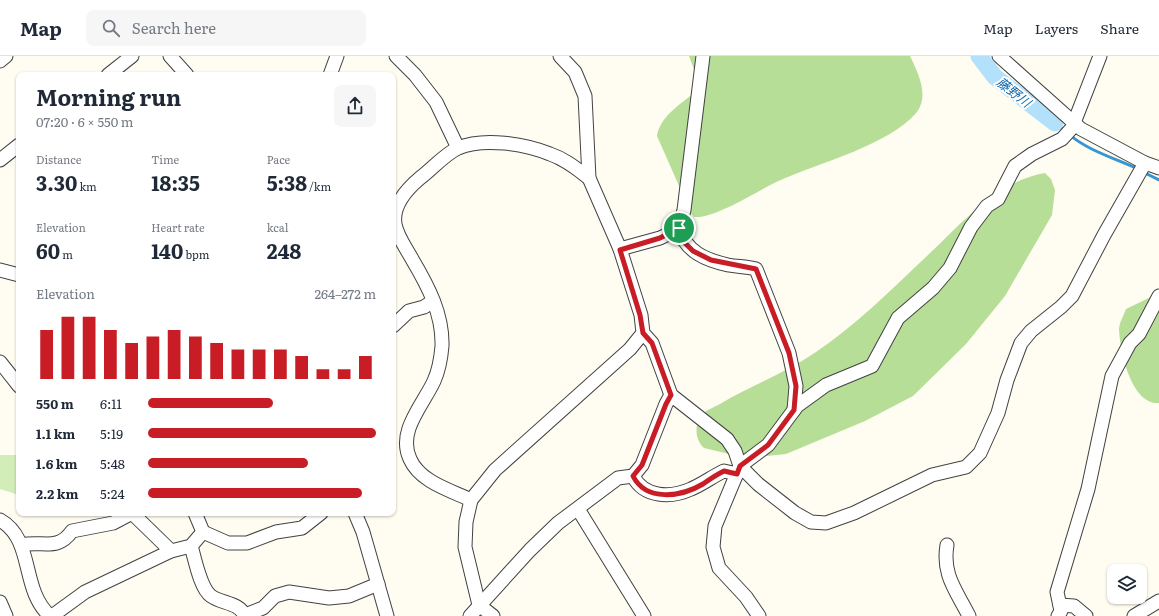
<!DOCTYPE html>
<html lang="en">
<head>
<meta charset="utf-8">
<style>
  :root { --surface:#fff; --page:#f6f6f7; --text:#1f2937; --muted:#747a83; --line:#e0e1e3; --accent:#c91d26 }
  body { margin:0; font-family:Literata,"Noto Sans JP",serif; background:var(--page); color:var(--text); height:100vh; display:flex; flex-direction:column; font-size:15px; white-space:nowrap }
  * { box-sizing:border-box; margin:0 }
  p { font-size:13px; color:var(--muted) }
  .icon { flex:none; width:22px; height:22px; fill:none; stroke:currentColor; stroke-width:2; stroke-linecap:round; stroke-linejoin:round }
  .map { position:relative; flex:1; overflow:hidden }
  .sheet { position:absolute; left:16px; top:16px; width:380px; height:444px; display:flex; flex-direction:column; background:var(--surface); border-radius:8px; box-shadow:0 1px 3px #0004 }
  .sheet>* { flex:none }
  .buttons { position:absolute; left:1107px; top:508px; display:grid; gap:8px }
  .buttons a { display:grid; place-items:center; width:40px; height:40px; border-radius:8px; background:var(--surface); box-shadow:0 1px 3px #0004; font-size:20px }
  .pin { position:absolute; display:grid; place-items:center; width:34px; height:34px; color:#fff; margin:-17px; border:2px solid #fff; border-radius:50%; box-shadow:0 1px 4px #0007 }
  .round { display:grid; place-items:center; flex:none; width:42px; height:42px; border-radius:8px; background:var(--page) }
  .head { display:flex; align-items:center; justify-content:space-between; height:68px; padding:0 20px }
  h1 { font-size:22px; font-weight:700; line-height:30px }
  .figures { display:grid; grid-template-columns:repeat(3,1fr); gap:6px; height:68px; padding:4px 20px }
  .figures div { display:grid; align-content:center }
  .figures b { font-size:20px; font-weight:700 }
  .figures small { font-size:11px; font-weight:400 }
  .figures p { font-size:11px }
  .chart { height:112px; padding:8px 20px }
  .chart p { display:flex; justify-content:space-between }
  .chart svg { width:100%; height:72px; margin-top:4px; stroke:var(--accent); stroke-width:6 }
  ul { padding:0 20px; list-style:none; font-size:13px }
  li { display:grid; grid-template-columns:64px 48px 1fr; align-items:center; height:30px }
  li i { height:10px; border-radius:5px; background:var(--accent) }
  header { display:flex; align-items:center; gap:24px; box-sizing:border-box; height:56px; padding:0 20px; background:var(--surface); border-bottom:1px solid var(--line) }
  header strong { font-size:19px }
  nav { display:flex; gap:22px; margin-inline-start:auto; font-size:14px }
  .search { width:280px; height:36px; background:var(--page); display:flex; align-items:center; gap:10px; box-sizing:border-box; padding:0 14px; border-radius:8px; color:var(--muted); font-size:15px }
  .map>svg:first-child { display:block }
  .green { fill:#d3edb8 }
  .forest { fill:#b7de96 }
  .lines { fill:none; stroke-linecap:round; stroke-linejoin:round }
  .stream { stroke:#3596d6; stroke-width:3 }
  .river { stroke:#b3e0fa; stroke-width:17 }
  .minor-casing { stroke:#424242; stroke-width:15 }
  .minor { stroke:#fff; stroke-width:13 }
  .route-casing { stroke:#fff; stroke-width:8 }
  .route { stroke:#c91d26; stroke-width:5 }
  .labels { text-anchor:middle; stroke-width:4; stroke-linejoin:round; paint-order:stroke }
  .water-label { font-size:13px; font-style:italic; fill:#0f67aa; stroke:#fff }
</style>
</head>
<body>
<header>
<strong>Map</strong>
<div class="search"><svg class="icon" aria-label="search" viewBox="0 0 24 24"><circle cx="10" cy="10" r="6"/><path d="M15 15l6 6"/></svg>Search here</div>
<nav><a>Map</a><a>Layers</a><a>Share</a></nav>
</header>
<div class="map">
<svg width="1159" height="560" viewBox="0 0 1159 560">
  <rect width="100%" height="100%" fill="#fffcf1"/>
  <!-- green -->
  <polygon class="green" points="0,399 19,399 19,439 0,433"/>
  <!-- forest -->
  <g class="forest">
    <path d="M689 0H910C918 17 930 40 916 57 890 88 820 107 783 123 761 132 716 163 694 161L691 157 657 80C659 61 683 46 697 35L698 24Z"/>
    <path d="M1045 117 1051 123 1055 134 1052 159 1005 240 966 288 913 340 865 365 786 398 746 402 704 392C694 382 694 368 704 357 708 353 715 351 720 348 751 330 785 317 816 296 856 269 892 233 928 199 961 168 997 125 1045 117Z"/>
    <path d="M1159 237V347C1131 349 1120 295 1119 273 1119 267 1124 259 1126 253Z"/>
  </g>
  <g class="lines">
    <!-- stream -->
    <g class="stream">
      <polyline points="1055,67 1066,76"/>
      <path d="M1070 79C1087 94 1116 103 1138 113"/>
      <polyline points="1143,116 1159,124"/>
    </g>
    <!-- river -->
    <polyline class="river" points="979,0 995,21 1055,67"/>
    <!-- minor casing -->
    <g class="minor-casing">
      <g id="minor">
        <polyline points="170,0 187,19"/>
        <polyline points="396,0 415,19 436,46 458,92"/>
        <polyline points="560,0 575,16 585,40 589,122 620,193 641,259 643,277 652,287 671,339 727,383 735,395 740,410 758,428 795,457 811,466 826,467 854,457 932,419 966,411 980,397 998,357 1007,324 1021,287 1031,275 1061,251 1072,240 1104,179 1145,107"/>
        <polyline points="999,0 1081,73 1145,107 1159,112"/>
        <polyline points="0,5 6,0"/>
        <polyline points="108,19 132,0"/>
        <polyline points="330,19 337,0"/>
        <polyline points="0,104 19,89"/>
        <path d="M679 173C686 196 706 204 728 209 738 211 746 210 756 213L789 297 796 330 794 354"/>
        <polyline points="620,193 660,182 679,173 684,154 703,0"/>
        <polyline points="0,214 19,219"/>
        <polyline points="393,270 409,255 424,251 433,245"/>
        <polyline points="0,306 19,330"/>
        <path d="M633 420C644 442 671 442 691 433 703 428 713 420 724 415L737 418"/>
        <path d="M471 444C450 434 420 426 410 403 397 375 423 349 434 325 439 314 441 302 442 290 443 258 428 230 412 203 406 192 397 180 395 168 392 149 407 133 420 122 432 113 445 98 458 92 484 81 525 88 550 98 565 103 577 113 589 122"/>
        <polyline points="578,453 644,560"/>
        <polyline points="132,457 171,495"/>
        <polyline points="355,457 363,476 387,560"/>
        <path d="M0 464C35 484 20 533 50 560"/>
        <polyline points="203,476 228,487 247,487 276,476 302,472 321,457"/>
        <path d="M21 489C43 484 57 496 72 475L113 467 132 457"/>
        <path d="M947 489C942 519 956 534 969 560"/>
        <path d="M191 490C195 503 200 532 211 540 222 548 239 546 245 560"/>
        <polyline points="0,546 6,560"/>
        <polyline points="1060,549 1074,550 1086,560"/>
        <polyline points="245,559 263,552 275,540 289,536 329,542 349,540 378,528"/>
        <polyline points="52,560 85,536 171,495 191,490 203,476 195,457"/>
        <polyline points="470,560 530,494 558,467 618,422 633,420 642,409 666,348 671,339"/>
        <polyline points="493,560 479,549 465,491 466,466 471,444 495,414 630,293 643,277"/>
        <polyline points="759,560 746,541 719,512 713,491 715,470 740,410 768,389 797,350 826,329 872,310 898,262 933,232 950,212 971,171 987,150 998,143 1015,110 1032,98 1062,83 1072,72 1100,0"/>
        <polyline points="1058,560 1061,555 1057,536 1088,433 1112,320 1130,287 1139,278 1159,240"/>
        <polyline points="1134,560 1159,545"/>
      </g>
    </g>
    <!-- minor -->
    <use href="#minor" class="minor"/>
  </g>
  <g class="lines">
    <!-- route casing -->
    <g class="route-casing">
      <path id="route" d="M679 172 682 184 693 195 711 204 756 213 789 297 796 330 794 354 768 389 740 410 737 418 724 415C716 419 710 423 703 428 681 441 646 446 633 420L642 409 666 348 671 339 652 287 643 277 640 259 620 194 660 182Z"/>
    </g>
    <!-- route -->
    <use href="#route" class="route"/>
  </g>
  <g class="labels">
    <!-- water labels -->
    <g class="water-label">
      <text transform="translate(1014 36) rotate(38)" y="5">藤野川</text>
    </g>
  </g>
</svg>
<div class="buttons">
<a><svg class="icon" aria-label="layers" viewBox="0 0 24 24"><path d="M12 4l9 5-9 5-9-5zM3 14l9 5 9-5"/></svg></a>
</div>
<div class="pin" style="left:679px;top:172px;background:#1e9e55"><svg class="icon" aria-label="arrive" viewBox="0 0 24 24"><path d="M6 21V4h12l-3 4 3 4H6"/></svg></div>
<section class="sheet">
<div class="head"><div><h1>Morning run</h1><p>07:20 · 6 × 550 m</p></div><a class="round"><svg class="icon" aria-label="share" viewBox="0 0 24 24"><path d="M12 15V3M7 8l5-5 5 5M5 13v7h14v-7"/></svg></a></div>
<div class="figures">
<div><p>Distance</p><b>3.30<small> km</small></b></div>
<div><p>Time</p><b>18:35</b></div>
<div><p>Pace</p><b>5:38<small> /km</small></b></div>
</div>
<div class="figures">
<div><p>Elevation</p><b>60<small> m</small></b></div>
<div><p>Heart rate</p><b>140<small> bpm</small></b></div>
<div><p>kcal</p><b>248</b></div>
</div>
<div class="chart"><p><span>Elevation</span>264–272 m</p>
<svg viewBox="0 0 160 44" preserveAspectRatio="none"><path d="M5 44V14M15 44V6M25 44V6M35 44V14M45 44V22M55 44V18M65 44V14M75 44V18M85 44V22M95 44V26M105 44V26M115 44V26M125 44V30M135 44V38M145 44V38M155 44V30"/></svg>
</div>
<ul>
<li><b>550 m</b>6:11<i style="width:55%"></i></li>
<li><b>1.1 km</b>5:19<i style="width:100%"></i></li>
<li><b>1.6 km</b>5:48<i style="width:70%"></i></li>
<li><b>2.2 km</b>5:24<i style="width:94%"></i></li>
</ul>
</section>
</div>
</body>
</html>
